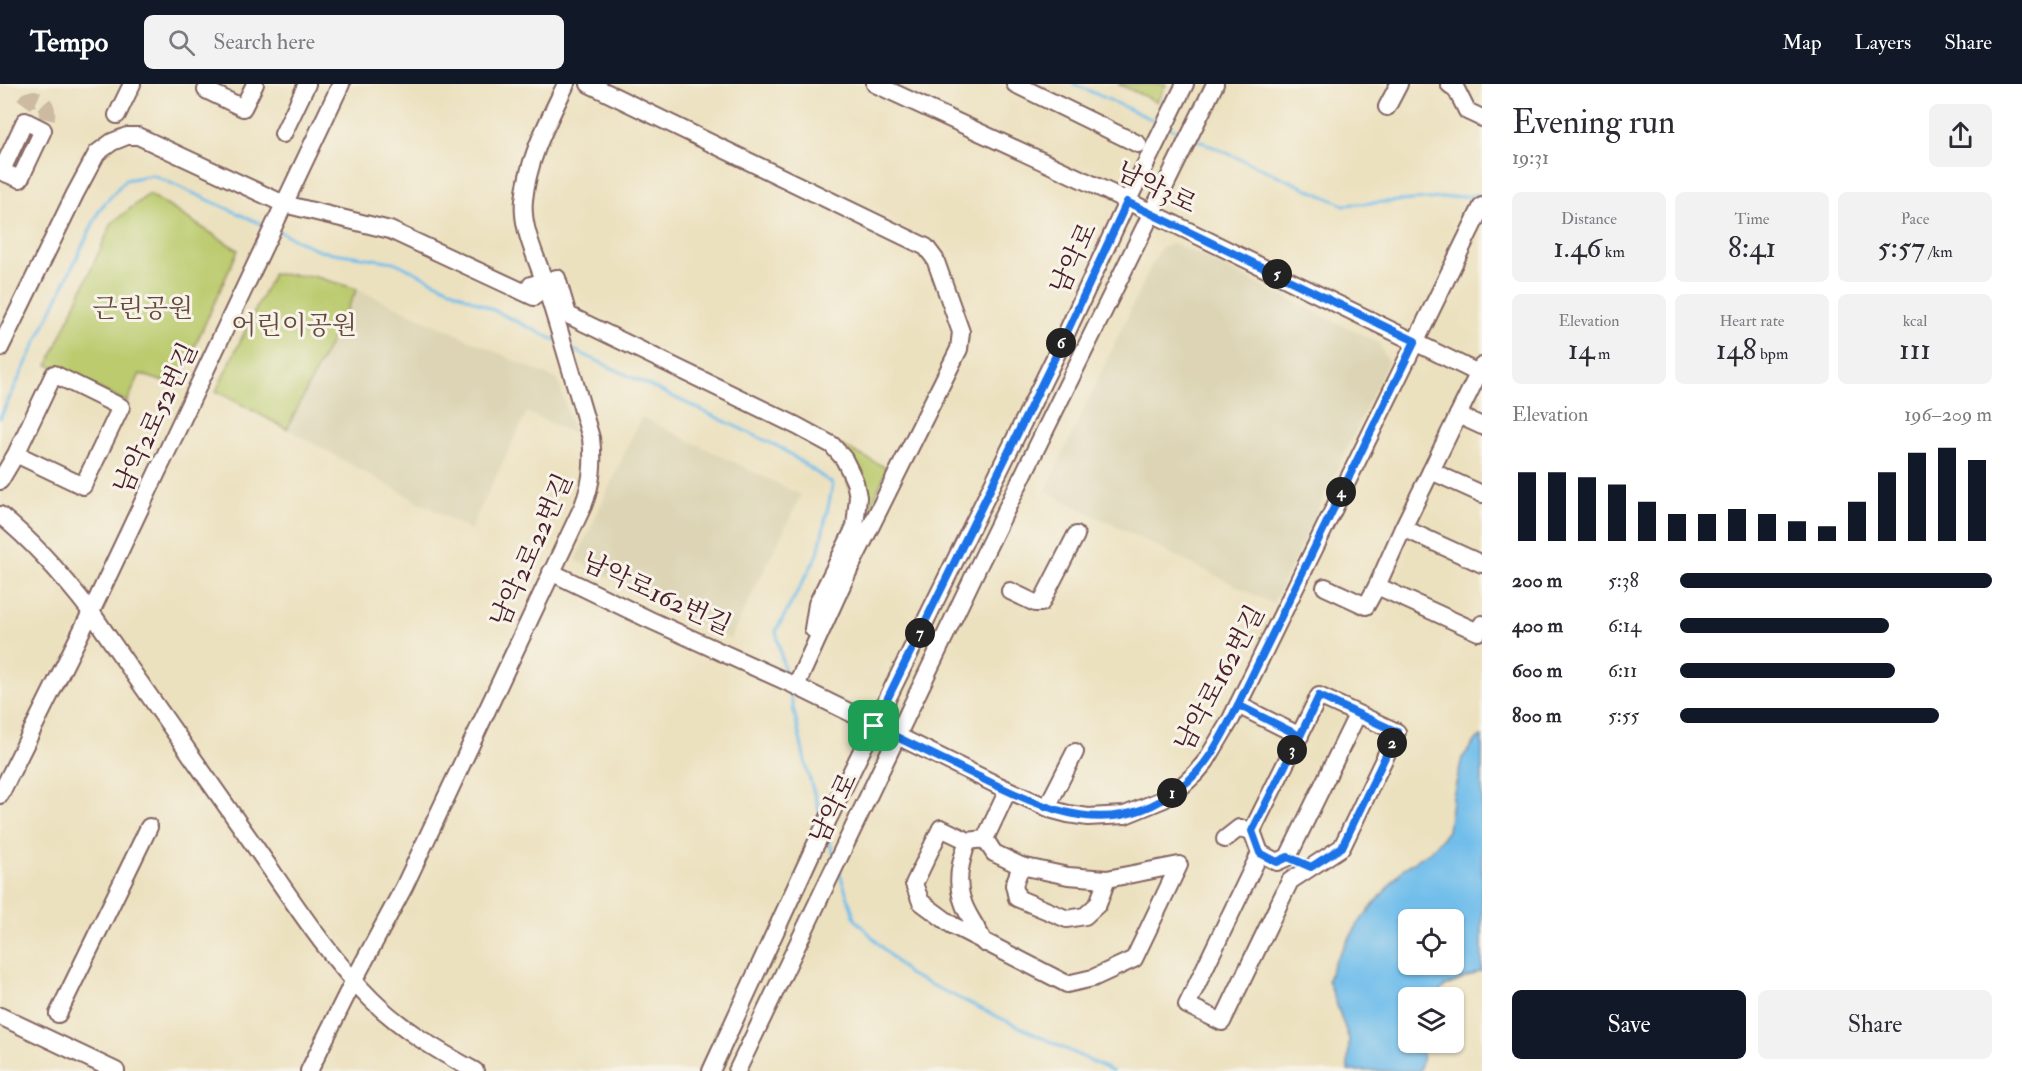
<!DOCTYPE html>
<html lang="en">
<head>
<meta charset="utf-8">
<style>
  :root { --surface:#fff; --page:#f2f2f3; --text:#2b2b33; --muted:#7c7c81; --accent:#111827 }
  body { margin:0; font-family:"IM FELL Double Pica","Noto Serif KR",serif; background:var(--page); color:var(--text); height:100vh; display:flex; flex-direction:column; font-size:22px; white-space:nowrap }
  * { box-sizing:border-box; margin:0 }
  p { font-size:20px; color:var(--muted) }
  .icon { flex:none; width:33px; height:33px; fill:none; stroke:currentColor; stroke-width:2; stroke-linecap:round; stroke-linejoin:round }
  .map { position:relative; flex:1; overflow:hidden }
  .sheet { display:flex; flex-direction:column; background:var(--surface); width:540px }
  .sheet>* { flex:none }
  .controls { position:absolute; left:1398px; top:825px; display:grid; gap:12px }
  .controls a { display:grid; place-items:center; width:66px; height:66px; border-radius:9px; background:var(--surface); box-shadow:0 2px 4px #0004; font-size:30px }
  .pin { position:absolute; display:grid; place-items:center; width:51px; height:51px; color:#fff; margin:-26px; border-radius:12px; box-shadow:0 3px 9px #0006 }
  .km { position:absolute; width:30px; height:30px; margin:-15px; border-radius:50%; background:#222; color:#fff; font-size:16px; line-height:30px; text-align:center }
  .round { display:grid; place-items:center; flex:none; width:63px; height:63px; border-radius:9px; background:var(--page) }
  .summary { display:flex; align-items:center; justify-content:space-between; height:102px; padding:0 30px }
  h1 { font-size:33px; font-weight:600; line-height:45px }
  .figures { display:grid; grid-template-columns:repeat(3,1fr); gap:9px; height:102px; padding:6px 30px }
  .figures div { display:grid; align-content:center; border-radius:9px; background:var(--page); text-align:center }
  .figures b { font-size:30px; font-weight:600 }
  .figures small { font-size:16px; font-weight:400 }
  .figures p { font-size:16px }
  .chart { height:168px; padding:12px 30px }
  .chart p { display:flex; justify-content:space-between }
  .chart svg { width:100%; height:108px; margin-top:6px; stroke:var(--accent); stroke-width:6 }
  .primary-button { display:flex; gap:12px; margin-top:auto; padding:12px 30px }
  .primary-button a { flex:1; height:69px; border-radius:9px; background:var(--accent); color:#fff; font-size:24px; font-weight:600; line-height:69px; text-align:center }
  .primary-button a+a { background:var(--page); color:var(--text) }
  ul { padding:0 30px; list-style:none; font-size:20px }
  li { display:grid; grid-template-columns:96px 72px 1fr; align-items:center; height:45px }
  li i { height:15px; border-radius:8px; background:var(--accent) }
  header { display:flex; align-items:center; gap:36px; box-sizing:border-box; height:84px; padding:0 30px; background:var(--accent); color:#fff }
  header strong { font-size:28px }
  nav { display:flex; gap:33px; margin-inline-start:auto; font-size:21px }
  .search { width:420px; height:54px; background:var(--page); display:flex; align-items:center; gap:15px; box-sizing:border-box; padding:0 21px; border-radius:9px; color:var(--muted); font-size:22px }
  main { display:flex; flex:1; min-height:0 }
  .map>svg:first-child { display:block }
  .built { fill:#dcd4b4 }
  .green { fill:#bbcb6e; stroke:#82754c; stroke-width:1.5 }
  .water { fill:#71beeb; stroke:#5e6e8b; stroke-width:1.5; fill-rule:evenodd }
  .lines { fill:none; stroke-linecap:round; stroke-linejoin:round }
  .stream { stroke:#71beeb; stroke-width:3 }
  .minor-tunnel { stroke:#ccbaa1; stroke-width:16; stroke-dasharray:16 8; stroke-linecap:butt }
  .minor-casing { stroke:#83635f; stroke-width:20 }
  .minor { stroke:#fff; stroke-width:16 }
  .route-casing { stroke:#fff; stroke-width:12 }
  .route { stroke:#1a73e8; stroke-width:8 }
  .labels { text-anchor:middle; stroke-width:6; stroke-linejoin:round; paint-order:stroke }
  .street-label { font-size:26px; fill:#4a1f2b; stroke:#f7f3e8 }
  .park-label { font-size:26px; fill:#664a3c; stroke:#f7f3e8 }
</style>
</head>
<body>
<header>
<strong>Tempo</strong>
<div class="search"><svg class="icon" aria-label="search" viewBox="0 0 24 24"><circle cx="10" cy="10" r="6"/><path d="M15 15l6 6"/></svg>Search here</div>
<nav><a>Map</a><a>Layers</a><a>Share</a></nav>
</header>
<main>
<div class="map">
<svg width="1482" height="987" viewBox="0 0 1482 987">
  <rect width="100%" height="100%" fill="#f7f3e8"/>
  <filter id="ink" filterUnits="userSpaceOnUse"><feTurbulence type="fractalNoise" baseFrequency=".0167" numOctaves="2"/><feDisplacementMap in="SourceGraphic" scale="12" xChannelSelector="R" yChannelSelector="G"/><feConvolveMatrix kernelMatrix="1 2 1 2 8 2 1 2 1" color-interpolation-filters="sRGB"/></filter>
  <filter id="wash" filterUnits="userSpaceOnUse"><feTurbulence type="fractalNoise" baseFrequency=".008" numOctaves="4" result="noise"/><feDisplacementMap in="SourceGraphic" scale="24" xChannelSelector="R" yChannelSelector="G"/><feGaussianBlur stdDeviation="1.35" result="paint"/><feColorMatrix in="noise" values="0 0 0 0 0 0 0 0 0 0 0 0 0 0 0 0 0 1.4 0 .05"/><feComposite in="paint" operator="in"/></filter>
  <g filter="url(#wash)">
    <rect width="100%" height="100%" fill="#ece1bf"/>
    <!-- built -->
    <g class="built">
      <polygon points="1174,159 1379,259 1388,278 1273,520 1045,407 1159,166"/>
      <polygon points="357,205 558,296 574,350 527,328 470,446 287,345"/>
      <polygon points="641,333 801,411 730,555 576,476"/>
    </g>
    <!-- green -->
    <g class="green">
      <polygon points="1118,0 1166,0 1157,18"/>
      <polygon points="149,110 238,166 177,302 140,290 127,318 48,281 112,139"/>
      <polygon points="273,190 313,192 357,205 287,345 216,307"/>
      <polygon points="834,358 887,384 863,442"/>
    </g>
    <!-- water -->
    <path class="water" d="M1482 653V887L1444 903 1435 913 1408 914V958L1425 959 1420 987H1348L1349 955 1328 896 1334 878 1361 836 1403 785 1431 767 1448 747 1452 717 1462 674 1478 654ZM1408 836H1454V880H1408Z"/>
    <g class="lines">
      <!-- stream -->
      <g class="stream">
        <polyline points="1074,0 1160,39"/>
        <polyline points="1168,43 1184,50"/>
        <polyline points="1193,54 1344,121 1482,111"/>
        <polyline points="276,146 320,167 394,178 555,256"/>
        <polyline points="572,265 781,364 833,400 818,470 776,547 785,590"/>
        <polyline points="0,334 100,125 125,96 153,91 268,143"/>
        <polyline points="789,605 807,686 821,732"/>
        <polyline points="827,750 833,769"/>
        <polyline points="839,787 855,835 908,890 1112,987"/>
      </g>
    </g>
  </g>
  <g filter="url(#ink)">
    <g class="lines">
      <!-- minor-tunnel -->
      <path class="minor-tunnel" d="M24 20 27 16 34 14C51 19 49 32 43 46"/>
      <!-- minor casing -->
      <g class="minor-casing">
        <g id="minor">
          <polyline points="589,0 926,163 935,175 961,248 959,265 847,490 796,602"/>
          <polyline points="875,0 1109,108 1478,289"/>
          <polyline points="1015,0 1138,60"/>
          <polyline points="1449,0 1456,5 1467,27 1482,34"/>
          <polyline points="206,6 243,24 255,0"/>
          <polyline points="1387,23 1399,0"/>
          <polyline points="117,31 132,0"/>
          <polyline points="283,50 307,0"/>
          <polyline points="0,87 20,95 43,46 25,37 2,86"/>
          <polyline points="0,264 75,110 97,69 112,58 127,52 138,52 284,120 390,146 534,213 531,201 557,194 568,231 797,342 832,361 844,375 850,387 855,398 858,413 855,443 817,520 813,545"/>
          <polyline points="1482,282 1458,331 1482,342"/>
          <polyline points="1458,331 1431,387 1482,410"/>
          <polyline points="1431,387 1403,444 1482,480"/>
          <polyline points="0,397 16,370 54,290 121,323 83,402 16,370"/>
          <path d="M0 431C35 459 64 493 91 528 146 608 202 687 258 767 293 817 327 871 371 915 401 945 438 967 475 987"/>
          <polyline points="1403,444 1377,502 1478,548 1482,540"/>
          <polyline points="551,488 648,535 796,602 995,700 1053,726 1068,730 1088,733 1125,731 1164,715 1181,703 1196,689 1206,677 1231,635 1482,122"/>
          <polyline points="1325,503 1366,522 1377,502"/>
          <polyline points="1010,507 1035,519 1041,519 1076,451"/>
          <polygon points="1319,612 1397,648 1342,763 1290,797 1222,938 1187,921 1260,769 1252,747"/>
          <polyline points="1238,621 1300,652"/>
          <polyline points="0,711 91,528 341,0"/>
          <polyline points="1047,723 1075,668"/>
          <polyline points="985,755 994,769 1021,782 1068,792 1107,795 1179,781 1134,875 1093,894 1067,900 952,841 921,818 914,800 941,744 968,757 985,755 1008,706"/>
          <polyline points="1225,755 1239,744 1252,747"/>
          <path d="M968 757C960 778 955 799 964 821 969 834 979 846 984 859"/>
          <polyline points="1260,769 1277,778 1288,773 1357,631"/>
          <polyline points="1021,782 1014,801 1017,814 1067,835 1085,832 1098,820 1107,795"/>
          <polyline points="58,930 149,743"/>
          <polyline points="0,932 116,987"/>
          <path d="M309 987 354 896 404 803 583 422C592 399 594 379 591 354 576 303 561 251 545 200 537 173 521 145 524 116 528 74 548 38 566 0"/>
          <polyline points="711,987 812,768 1060,263 1127,118 1185,0"/>
          <polyline points="737,987 976,487 1215,0"/>
        </g>
      </g>
      <!-- minor -->
      <use href="#minor" class="minor"/>
    </g>
  </g>
  <g class="lines" filter="url(#ink)">
    <!-- route casing -->
    <g class="route-casing">
      <path id="route" d="M874 642C907 658 940 674 973 690 1043 724 1110 760 1181 703 1208 683 1223 650 1238 621L1300 652 1319 612 1397 648 1342 763 1311 783 1288 773 1277 778 1260 769 1252 747 1300 652 1238 621 1415 257 1127 118 1060 263 874 642"/>
    </g>
    <!-- route -->
    <use href="#route" class="route"/>
  </g>
  <g class="labels">
    <!-- street labels -->
    <g class="street-label">
      <text transform="translate(1157 103) rotate(26)" y="9">남악3로</text>
      <text transform="translate(1073 174) rotate(-65)" y="9">남악로</text>
      <text transform="translate(155 334) rotate(-65)" y="9">남악2로52번길</text>
      <text transform="translate(531 466) rotate(-66)" y="9">남악2로22번길</text>
      <text transform="translate(657 509) rotate(25)" y="9">남악로162번길</text>
      <text transform="translate(1219 594) rotate(-62)" y="9">남악로162번길</text>
      <text transform="translate(833 724) rotate(-64)" y="9">남악로</text>
    </g>
    <!-- park labels -->
    <g class="park-label">
      <text x="143" y="233">근린공원</text>
      <text x="294" y="250">어린이공원</text>
    </g>
  </g>
</svg>
<div class="controls">
<a><svg class="icon" aria-label="locate" viewBox="0 0 24 24"><circle cx="12" cy="12" r="6"/><path d="M12 2v4M12 18v4M2 12h4M18 12h4"/></svg></a>
<a><svg class="icon" aria-label="layers" viewBox="0 0 24 24"><path d="M12 4l9 5-9 5-9-5zM3 14l9 5 9-5"/></svg></a>
</div>
<div class="pin" style="left:874px;top:642px;background:#1e9e55"><svg class="icon" aria-label="arrive" viewBox="0 0 24 24"><path d="M6 21V4h12l-3 4 3 4H6"/></svg></div>
<b class="km" style="left:1172px;top:709px">1</b>
<b class="km" style="left:1392px;top:659px">2</b>
<b class="km" style="left:1292px;top:666px">3</b>
<b class="km" style="left:1341px;top:408px">4</b>
<b class="km" style="left:1277px;top:190px">5</b>
<b class="km" style="left:1061px;top:259px">6</b>
<b class="km" style="left:920px;top:549px">7</b>
</div>
<section class="sheet">
<div class="summary"><div><h1>Evening run</h1><p>19:31</p></div><a class="round"><svg class="icon" aria-label="share" viewBox="0 0 24 24"><path d="M12 15V3M7 8l5-5 5 5M5 13v7h14v-7"/></svg></a></div>
<div class="figures">
<div><p>Distance</p><b>1.46<small> km</small></b></div>
<div><p>Time</p><b>8:41</b></div>
<div><p>Pace</p><b>5:57<small> /km</small></b></div>
</div>
<div class="figures">
<div><p>Elevation</p><b>14<small> m</small></b></div>
<div><p>Heart rate</p><b>148<small> bpm</small></b></div>
<div><p>kcal</p><b>111</b></div>
</div>
<div class="chart"><p><span>Elevation</span>196–209 m</p>
<svg viewBox="0 0 160 44" preserveAspectRatio="none"><path d="M5 44V16M15 44V16M25 44V18M35 44V21M45 44V28M55 44V33M65 44V33M75 44V31M85 44V33M95 44V36M105 44V38M115 44V28M125 44V16M135 44V8M145 44V6M155 44V11"/></svg>
</div>
<ul>
<li><b>200 m</b>5:38<i style="width:100%"></i></li>
<li><b>400 m</b>6:14<i style="width:67%"></i></li>
<li><b>600 m</b>6:11<i style="width:69%"></i></li>
<li><b>800 m</b>5:55<i style="width:83%"></i></li>
</ul>
<div class="primary-button"><a>Save</a><a>Share</a></div>
</section>
</main>
</body>
</html>
